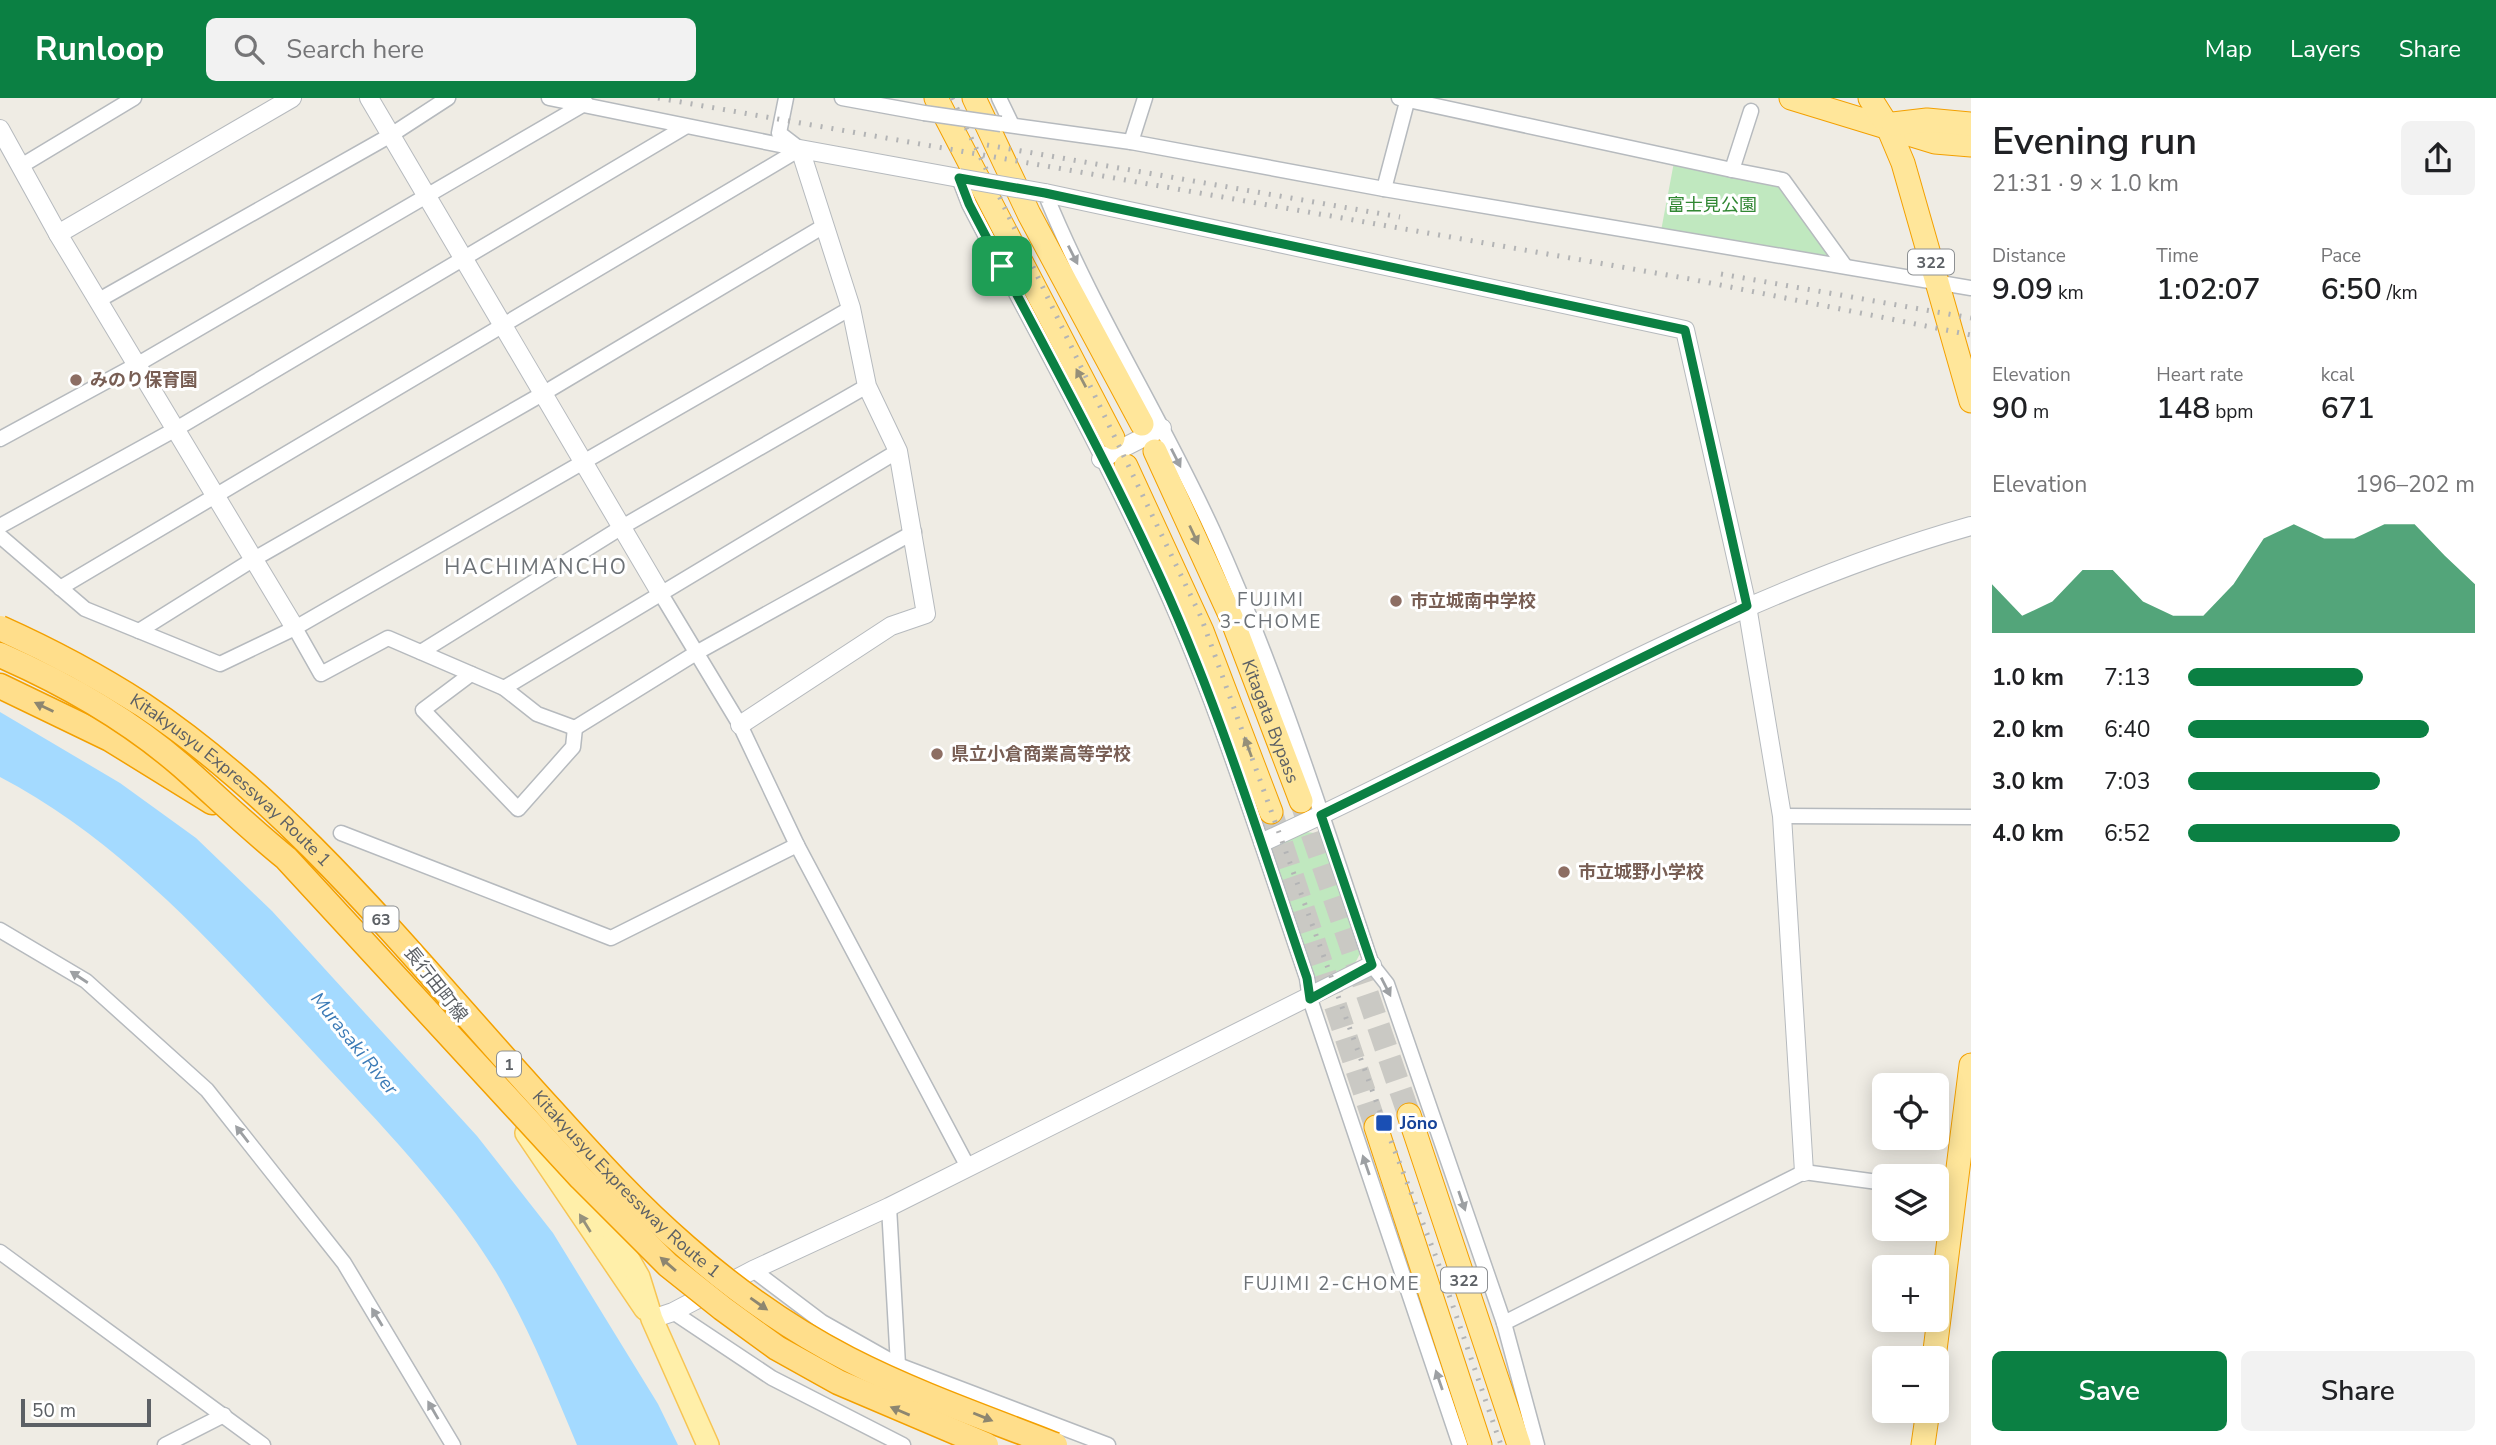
<!DOCTYPE html>
<html lang="en">
<head>
<meta charset="utf-8">
<style>
  :root { --surface:#fff; --page:#f2f2f2; --text:#202124; --muted:#757577; --accent:#0b8043 }
  body { margin:0; font-family:"Nunito Sans","Noto Sans JP",sans-serif; background:var(--page); color:var(--text); height:100vh; display:flex; flex-direction:column; font-size:26px; white-space:nowrap }
  * { box-sizing:border-box; margin:0 }
  p { font-size:23px; color:var(--muted) }
  .icon { flex:none; width:38px; height:38px; fill:none; stroke:currentColor; stroke-width:2; stroke-linecap:round; stroke-linejoin:round }
  .map { position:relative; flex:1; overflow:hidden }
  .panel { display:flex; flex-direction:column; background:var(--surface); width:525px }
  .panel>* { flex:none }
  .fabs { position:absolute; left:1872px; top:975px; display:grid; gap:14px }
  .fabs a { display:grid; place-items:center; width:77px; height:77px; border-radius:10px; background:var(--surface); box-shadow:0 4px 18px #0003; font-size:35px }
  .scale { position:absolute; left:21px; bottom:18px; width:130px; box-sizing:border-box; padding-left:7px; border:4px solid #5c6065; border-top:0; font-size:19px; line-height:24px; white-space:nowrap; color:#5c6065; -webkit-text-stroke:5px #fff; paint-order:stroke }
  .pin { position:absolute; display:grid; place-items:center; width:60px; height:60px; color:#fff; margin:-30px; border-radius:14px; box-shadow:0 4px 10px #0006 }
  .round { display:grid; place-items:center; flex:none; width:74px; height:74px; border-radius:10px; background:var(--page) }
  .summary { display:flex; align-items:center; justify-content:space-between; height:119px; padding:0 21px }
  h1 { font-size:38px; font-weight:600; line-height:52px }
  .figures { display:grid; grid-template-columns:repeat(3,1fr); gap:10px; height:119px; padding:7px 21px }
  .figures div { display:grid; align-content:center }
  .figures b { font-size:30px; font-weight:600 }
  .figures small { font-size:19px; font-weight:400 }
  .figures p { font-size:19px }
  .chart { height:196px; padding:14px 21px }
  .chart p { display:flex; justify-content:space-between }
  .chart svg { width:100%; height:126px; margin-top:7px; fill:var(--accent); opacity:.7 }
  .cta { display:flex; gap:14px; margin-top:auto; padding:14px 21px }
  .cta a { flex:1; height:80px; border-radius:10px; background:var(--accent); color:#fff; font-size:28px; font-weight:600; line-height:80px; text-align:center }
  .cta a+a { background:var(--page); color:var(--text) }
  ul { padding:0 21px; list-style:none; font-size:23px }
  li { display:grid; grid-template-columns:112px 84px 1fr; align-items:center; height:52px }
  li i { height:18px; border-radius:9px; background:var(--accent) }
  header { display:flex; align-items:center; gap:42px; box-sizing:border-box; height:98px; padding:0 35px; background:var(--accent); color:#fff }
  header strong { font-size:33px }
  nav { display:flex; gap:38px; margin-inline-start:auto; font-size:24px }
  .search { width:490px; height:63px; background:var(--page); display:flex; align-items:center; gap:18px; box-sizing:border-box; padding:0 24px; border-radius:10px; color:var(--muted); font-size:26px }
  main { display:flex; flex:1; min-height:0 }
  .map>svg:first-child { display:block }
  .green { fill:#c0e8bf }
  .water { fill:#a4daff }
  .lines { fill:none; stroke-linecap:round; stroke-linejoin:round }
  .trunk-tunnel { stroke:#cac9c4; stroke-width:23; stroke-dasharray:23 11; stroke-linecap:butt }
  .minor-casing { stroke:#b6babe; stroke-width:17 }
  .tertiary-casing { stroke:#b6babe; stroke-width:20 }
  .primary-casing { stroke:#f7c554; stroke-width:24 }
  .trunk-casing { stroke:#f3a000; stroke-width:25 }
  .motorway-casing { stroke:#f3a000; stroke-width:27 }
  .minor { stroke:#fff; stroke-width:14 }
  .tertiary { stroke:#fff; stroke-width:18 }
  .primary { stroke:#ffefa9; stroke-width:21 }
  .trunk { stroke:#ffe69a; stroke-width:23 }
  .motorway { stroke:#ffde8b; stroke-width:24 }
  .rail { stroke:#b3b4b5; stroke-width:5; stroke-dasharray:2 9; stroke-linecap:butt }
  .minor-bridge-casing { stroke:#b6babe; stroke-width:17; stroke-linecap:butt }
  .tertiary-bridge-casing { stroke:#b6babe; stroke-width:20; stroke-linecap:butt }
  .motorway-bridge-casing { stroke:#f3a000; stroke-width:27; stroke-linecap:butt }
  .minor-bridge { stroke:#fff; stroke-width:14 }
  .tertiary-bridge { stroke:#fff; stroke-width:18 }
  .motorway-bridge { stroke:#ffde8b; stroke-width:24 }
  .oneway { fill:#9da0a3 }
  .oneway2 { fill:#958f78 }
  .oneway3 { fill:#8d8670 }
  .oneway4 { fill:#95927d }
  .route-casing { stroke:#fff; stroke-width:14 }
  .route { stroke:#0b8043; stroke-width:9 }
  .education-dot { fill:#8d6e63; stroke:#fff; stroke-width:2.5 }
  .transit-dot { fill:#1a4fb4; stroke:#fff; stroke-width:2.5 }
  .labels { text-anchor:middle; stroke-width:6; stroke-linejoin:round; paint-order:stroke }
  .shield { fill:#fff; stroke:#8d9093; stroke-width:2 }
  .shield-label { font-size:16px; font-weight:bold; fill:#5c6065 }
  .park-label { font-size:18px; fill:#318733; stroke:#fff }
  .education-label { font-size:18px; font-weight:bold; fill:#785e54; stroke:#fff; text-anchor:start }
  .street-label { font-size:18px; fill:#5c6065; stroke:#fff }
  .transit-label { font-size:18px; font-weight:bold; fill:#164399; stroke:#fff; text-anchor:start }
  .neighbourhood-label { font-size:19px; letter-spacing:2px; fill:#6d7277; stroke:#fff }
  .water-label { font-size:19px; font-style:italic; fill:#3b7ab6; stroke:#fff }
  .quarter-label { font-size:21px; letter-spacing:2px; fill:#6d7277; stroke:#fff }
</style>
</head>
<body>
<header>
<strong>Runloop</strong>
<div class="search"><svg class="icon" aria-label="search" viewBox="0 0 24 24"><circle cx="10" cy="10" r="6"/><path d="M15 15l6 6"/></svg>Search here</div>
<nav><a>Map</a><a>Layers</a><a>Share</a></nav>
</header>
<main>
<div class="map">
<svg width="1971" height="1347" viewBox="0 0 1971 1347">
  <rect width="100%" height="100%" fill="#efece4"/>
  <!-- green -->
  <g class="green">
    <polygon points="1674,64 1782,85 1837,164 1661,133"/>
    <polygon points="1305,734 1315,735 1323,743 1361,854 1355,865 1321,881 1313,877 1272,757 1280,747"/>
  </g>
  <!-- water -->
  <path class="water" d="M0 614 120 685 196 740 272 813 477 1038 553 1135 658 1306 678 1347H577C553 1289 528 1228 496 1174 447 1094 380 1026 317 958 221 855 126 745 0 679Z"/>
  <g class="lines">
    <!-- trunk-tunnel -->
    <g class="trunk-tunnel">
      <polyline points="1301,703 1409,1017"/>
      <polyline points="1271,714 1376,1029"/>
    </g>
    <!-- minor casing -->
    <g class="minor-casing">
      <g id="minor">
        <polyline points="549,0 800,51"/>
        <polyline points="786,0 779,35 796,48"/>
        <polyline points="842,0 924,15"/>
        <polyline points="999,0 1012,27"/>
        <polyline points="1399,0 1732,72 1751,13"/>
        <polyline points="1001,26 1131,44 1384,91 1971,190"/>
        <polyline points="1131,44 1145,0"/>
        <polyline points="21,68 134,0"/>
        <polyline points="1732,72 1783,82 1845,168"/>
        <path d="M959 80 969 106C1031 225 1097 342 1153 464 1216 598 1259 740 1307 880L1310 901 1460 1347"/>
        <polyline points="1384,91 1408,0"/>
        <path d="M1045 95C1092 211 1161 319 1213 433 1277 574 1323 721 1372 867L1387 886 1504 1225 1537 1347"/>
        <polyline points="99,202 391,37 448,0"/>
        <polyline points="0,341 138,266 586,5"/>
        <polyline points="0,428 176,331 685,29"/>
        <polyline points="0,438 85,511 220,566 295,530 851,210"/>
        <polyline points="60,490 800,51"/>
        <polyline points="661,496 740,627 797,747 968,1069"/>
        <polyline points="295,530 321,576 388,540 504,590 898,353"/>
        <polyline points="139,533 254,461 544,295 824,128"/>
        <polyline points="421,554 622,429 867,288"/>
        <polyline points="471,576 423,612 518,711 573,649 575,630"/>
        <polyline points="504,590 537,616 575,630 696,555 914,434"/>
        <polyline points="1782,718 1971,719"/>
        <polyline points="341,735 611,840 797,747"/>
        <polyline points="0,832 86,883 207,992 344,1165 453,1347"/>
        <polyline points="889,1109 898,1267"/>
        <polyline points="0,1154 263,1347"/>
        <polyline points="753,1172 822,1224 898,1267 1108,1347"/>
        <polyline points="673,1214 772,1280 903,1347"/>
        <polyline points="1504,1225 1804,1074 1885,1085"/>
        <polyline points="165,1347 224,1317"/>
      </g>
    </g>
    <!-- tertiary casing -->
    <g class="tertiary-casing">
      <g id="tertiary">
        <polyline points="369,0 661,496"/>
        <polyline points="0,31 58,136 295,530"/>
        <polyline points="1045,95 1685,232 1747,508 1782,718 1804,1074"/>
        <polyline points="58,136 292,0"/>
        <polyline points="1101,361 1162,330"/>
        <polyline points="740,627 891,528 926,516 898,353 867,288 851,210 800,51 959,80"/>
        <path d="M1263 744C1498 638 1722 498 1971 428"/>
        <polyline points="652,1221 673,1214 753,1172 889,1109 1372,867"/>
      </g>
    </g>
    <!-- primary casing -->
    <g class="primary-casing">
      <g id="primary">
        <polyline points="526,1035 645,1211"/>
        <polyline points="593,1099 639,1179 652,1221 708,1347"/>
      </g>
    </g>
    <!-- trunk casing -->
    <g class="trunk-casing">
      <g id="trunk">
        <polyline points="936,0 1113,340"/>
        <polyline points="974,0 1029,116 1142,326"/>
        <polyline points="1791,0 1935,44 1971,47"/>
        <polyline points="1870,0 1887,27 1903,65 1971,303"/>
        <polyline points="1893,26 1927,22 1971,26"/>
        <path id="s1" d="M1155 353 1231 519 1301 703"/>
        <polyline points="1126,368 1202,533 1271,714"/>
        <polyline points="1409,1017 1519,1347"/>
        <polyline points="1376,1029 1480,1347"/>
        <polyline points="1934,1260 1971,967"/>
        <polyline points="1923,1347 1928,1312"/>
      </g>
    </g>
    <!-- motorway casing -->
    <g class="motorway-casing">
      <polyline id="motorway" points="0,588 110,641 212,704"/>
    </g>
    <!-- minor -->
    <use href="#minor" class="minor"/>
    <!-- tertiary -->
    <use href="#tertiary" class="tertiary"/>
    <!-- primary -->
    <use href="#primary" class="primary"/>
    <!-- trunk -->
    <use href="#trunk" class="trunk"/>
    <!-- motorway -->
    <use href="#motorway" class="motorway"/>
    <!-- rail -->
    <g class="rail">
      <polyline points="658,0 1690,181 1971,237"/>
      <polyline points="952,0 1201,519 1384,1025 1436,1159 1501,1347"/>
      <polyline points="987,47 1400,119"/>
      <polyline points="1721,176 1971,220"/>
    </g>
    <!-- minor-bridge casing -->
    <g class="minor-bridge-casing">
      <polyline id="minor-bridge" points="924,15 1001,26"/>
    </g>
    <!-- tertiary-bridge casing -->
    <g class="tertiary-bridge-casing">
      <polyline id="tertiary-bridge" points="959,80 1045,95"/>
    </g>
    <!-- motorway-bridge casing -->
    <g class="motorway-bridge-casing">
      <g id="motorway-bridge">
        <path id="s2" d="M0 530C49 552 98 578 143 607 292 706 415 862 534 993 583 1047 631 1102 686 1149 735 1192 790 1231 848 1261 914 1295 986 1320 1055 1347"/>
        <path d="M0 557C64 585 130 623 182 668 217 699 250 731 286 760L581 1080 668 1167 722 1210 777 1250 838 1284 986 1347"/>
      </g>
    </g>
    <!-- minor-bridge -->
    <use href="#minor-bridge" class="minor-bridge"/>
    <!-- tertiary-bridge -->
    <use href="#tertiary-bridge" class="tertiary-bridge"/>
    <!-- motorway-bridge -->
    <use href="#motorway-bridge" class="motorway-bridge"/>
  </g>
  <!-- one-way arrows -->
  <defs><path id="oneway-solid" d="M-6-.8H1V-3.2L6.5 0L1 3.2V.8H-6Z" transform="scale(1.75)"/></defs>
  <g class="oneway">
    <use href="#oneway-solid" transform="translate(1073 157) rotate(63)"/>
    <use href="#oneway-solid" transform="translate(1176 360) rotate(63)"/>
    <use href="#oneway-solid" transform="translate(79 879) rotate(-147)"/>
    <use href="#oneway-solid" transform="translate(1386 889) rotate(63)"/>
    <use href="#oneway-solid" transform="translate(242 1036) rotate(-128)"/>
    <use href="#oneway-solid" transform="translate(1366 1067) rotate(-109)"/>
    <use href="#oneway-solid" transform="translate(1462 1103) rotate(71)"/>
    <use href="#oneway-solid" transform="translate(377 1219) rotate(-121)"/>
    <use href="#oneway-solid" transform="translate(1439 1282) rotate(-109)"/>
    <use href="#oneway-solid" transform="translate(433 1312) rotate(-120)"/>
  </g>
  <g class="oneway2">
    <use href="#oneway-solid" transform="translate(1081 280) rotate(-118)"/>
    <use href="#oneway-solid" transform="translate(1194 437) rotate(65)"/>
    <use href="#oneway-solid" transform="translate(1248 649) rotate(-110)"/>
  </g>
  <g class="oneway3">
    <use href="#oneway-solid" transform="translate(44 609) rotate(-154)"/>
    <use href="#oneway-solid" transform="translate(668 1166) rotate(-139)"/>
    <use href="#oneway-solid" transform="translate(759 1206) rotate(35)"/>
    <use href="#oneway-solid" transform="translate(900 1313) rotate(-157)"/>
    <use href="#oneway-solid" transform="translate(983 1319) rotate(22)"/>
  </g>
  <use class="oneway4" href="#oneway-solid" transform="translate(585 1125) rotate(-122)"/>
  <g class="lines">
    <!-- route casing -->
    <g class="route-casing">
      <path id="route" d="M959 80 1045 95 1685 232 1747 508 1321 717 1372 867 1310 901 1307 880C1259 740 1216 598 1153 464 1097 343 1031 225 969 106Z"/>
    </g>
    <!-- route -->
    <use href="#route" class="route"/>
  </g>
  <!-- markers -->
  <g class="education-dot">
    <circle cx="76" cy="282" r="7"/>
    <circle cx="1396" cy="503" r="7"/>
    <circle cx="937" cy="656" r="7"/>
    <circle cx="1564" cy="774" r="7"/>
  </g>
  <rect class="transit-dot" x="1375" y="1016" width="18" height="18" rx="3.5"/>
  <g class="labels">
    <!-- shield labels -->
    <g class="shield">
      <rect x="1908" y="151.5" width="46" height="25" rx="5"/>
      <rect x="363.5" y="808.5" width="35" height="25" rx="5"/>
      <rect x="497" y="953.5" width="24" height="25" rx="5"/>
      <rect x="1441" y="1169.5" width="46" height="25" rx="5"/>
    </g>
    <g class="shield-label">
      <text x="1931" y="170">322</text>
      <text x="381" y="827">63</text>
      <text x="509" y="972">1</text>
      <text x="1464" y="1188">322</text>
    </g>
    <!-- park labels -->
    <g class="park-label">
      <text x="1712" y="113">富士見公園</text>
    </g>
    <!-- education labels -->
    <g class="education-label">
      <text x="90" y="288">みのり保育園</text>
      <text x="1410" y="509">市立城南中学校</text>
      <text x="951" y="662">県立小倉商業高等学校</text>
      <text x="1578" y="780">市立城野小学校</text>
    </g>
    <!-- street labels -->
    <g class="street-label">
      <text dy="6" stroke="none"><textPath href="#s1" startOffset="294">Kitagata Bypass</textPath></text>
      <text dy="6" stroke="none"><textPath href="#s2" startOffset="278">Kitakyusyu Expressway Route 1</textPath></text>
      <text transform="translate(436 886) rotate(52)" y="6">長行田町線</text>
      <text dy="6" stroke="none"><textPath href="#s2" startOffset="845">Kitakyusyu Expressway Route 1</textPath></text>
    </g>
    <!-- transit labels -->
    <g class="transit-label">
      <text x="1400" y="1031">Jōno</text>
    </g>
    <!-- neighbourhood labels -->
    <g class="neighbourhood-label">
      <text x="1271" y="508">FUJIMI<tspan x="1271" dy="22">3-CHOME</tspan></text>
      <text x="1332" y="1192">FUJIMI 2-CHOME</text>
    </g>
    <!-- water labels -->
    <g class="water-label">
      <text transform="translate(355 945) rotate(51)" y="7">Murasaki River</text>
    </g>
    <!-- quarter labels -->
    <g class="quarter-label">
      <text x="536" y="476">HACHIMANCHO</text>
    </g>
  </g>
</svg>
<div class="fabs">
<a><svg class="icon" aria-label="locate" viewBox="0 0 24 24"><circle cx="12" cy="12" r="6"/><path d="M12 2v4M12 18v4M2 12h4M18 12h4"/></svg></a>
<a><svg class="icon" aria-label="layers" viewBox="0 0 24 24"><path d="M12 4l9 5-9 5-9-5zM3 14l9 5 9-5"/></svg></a>
<a>+</a>
<a>−</a>
</div>
<div class="scale">50 m</div>
<div class="pin" style="left:1002px;top:168px;background:#1e9e55"><svg class="icon" aria-label="arrive" viewBox="0 0 24 24"><path d="M6 21V4h12l-3 4 3 4H6"/></svg></div>
</div>
<section class="panel">
<div class="summary"><div><h1>Evening run</h1><p>21:31 · 9 × 1.0 km</p></div><a class="round"><svg class="icon" aria-label="share" viewBox="0 0 24 24"><path d="M12 15V3M7 8l5-5 5 5M5 13v7h14v-7"/></svg></a></div>
<div class="figures">
<div><p>Distance</p><b>9.09<small> km</small></b></div>
<div><p>Time</p><b>1:02:07</b></div>
<div><p>Pace</p><b>6:50<small> /km</small></b></div>
</div>
<div class="figures">
<div><p>Elevation</p><b>90<small> m</small></b></div>
<div><p>Heart rate</p><b>148<small> bpm</small></b></div>
<div><p>kcal</p><b>671</b></div>
</div>
<div class="chart"><p><span>Elevation</span>196–202 m</p>
<svg viewBox="0 0 160 44" preserveAspectRatio="none"><path d="M0 44V27L10 38L20 33L30 22L40 22L50 33L60 38L70 38L80 27L90 11L100 6L110 11L120 11L130 6L140 6L150 17L160 27V44z"/></svg>
</div>
<ul>
<li><b>1.0 km</b>7:13<i style="width:61%"></i></li>
<li><b>2.0 km</b>6:40<i style="width:84%"></i></li>
<li><b>3.0 km</b>7:03<i style="width:67%"></i></li>
<li><b>4.0 km</b>6:52<i style="width:74%"></i></li>
</ul>
<div class="cta"><a>Save</a><a>Share</a></div>
</section>
</main>
</body>
</html>
